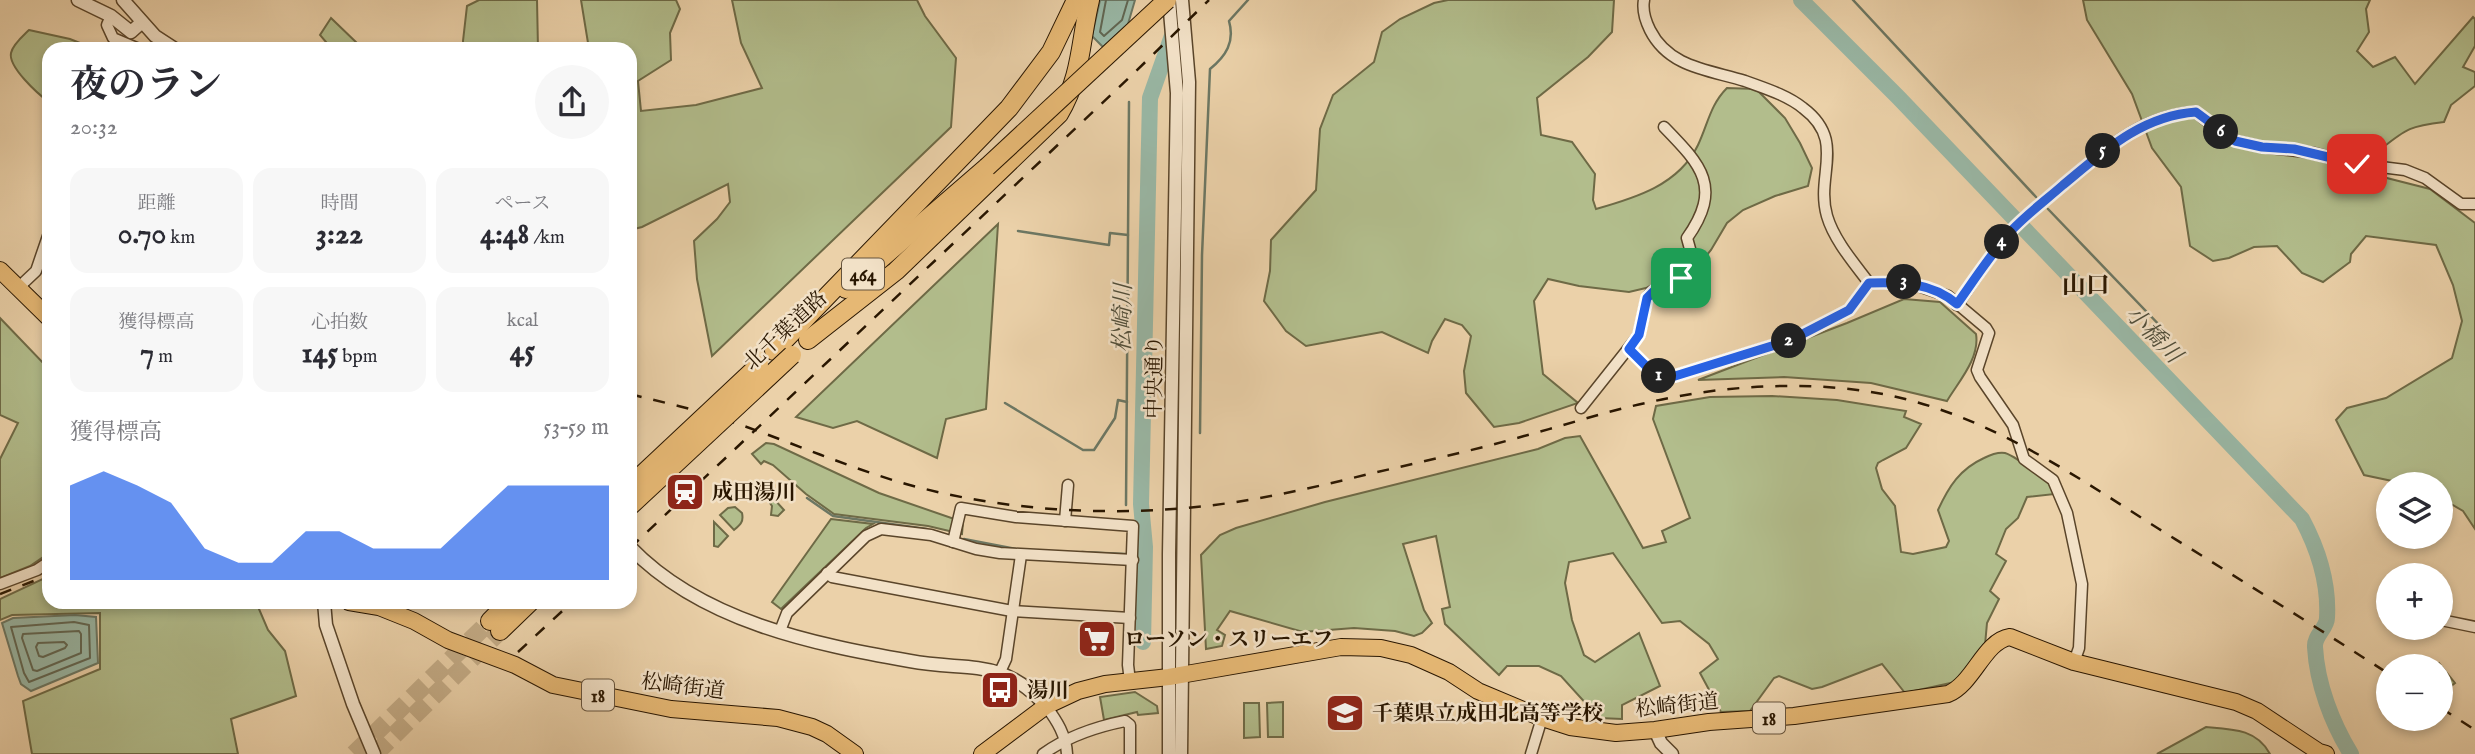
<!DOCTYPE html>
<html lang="ja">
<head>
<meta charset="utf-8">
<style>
  :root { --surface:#fff; --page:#f7f7f7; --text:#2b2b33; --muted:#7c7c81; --accent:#2563eb }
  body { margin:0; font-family:"IM FELL English","Noto Serif JP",serif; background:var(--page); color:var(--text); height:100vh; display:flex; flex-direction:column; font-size:26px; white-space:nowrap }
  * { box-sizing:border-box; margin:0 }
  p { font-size:23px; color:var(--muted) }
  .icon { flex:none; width:38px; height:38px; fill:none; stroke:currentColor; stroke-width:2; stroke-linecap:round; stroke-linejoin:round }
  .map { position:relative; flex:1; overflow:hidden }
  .details { position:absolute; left:42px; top:42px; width:595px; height:567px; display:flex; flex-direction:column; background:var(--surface); border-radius:21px; box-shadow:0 4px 10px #0003 }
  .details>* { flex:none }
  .tools { position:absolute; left:2376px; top:472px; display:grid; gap:14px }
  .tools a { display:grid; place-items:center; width:77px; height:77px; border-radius:50%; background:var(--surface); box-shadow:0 4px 10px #0003; font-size:35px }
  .pin { position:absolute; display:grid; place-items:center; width:60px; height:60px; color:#fff; margin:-30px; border-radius:14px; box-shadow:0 4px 10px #0006 }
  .km { position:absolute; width:35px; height:35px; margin:-18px; border-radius:50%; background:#222; color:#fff; font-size:19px; line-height:35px; text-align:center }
  .round { display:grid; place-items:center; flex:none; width:74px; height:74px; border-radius:37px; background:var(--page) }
  .summary { display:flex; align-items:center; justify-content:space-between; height:119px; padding:0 28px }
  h1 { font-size:38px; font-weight:700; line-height:52px }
  .stats { display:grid; grid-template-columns:repeat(3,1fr); gap:10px; height:119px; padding:7px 28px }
  .stats div { display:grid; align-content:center; border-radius:18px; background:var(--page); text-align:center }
  .stats b { font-size:30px; font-weight:700 }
  .stats small { font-size:19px; font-weight:400 }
  .stats p { font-size:19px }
  .chart { height:196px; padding:14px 28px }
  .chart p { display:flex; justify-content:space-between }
  .chart svg { width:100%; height:126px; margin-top:7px; fill:var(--accent); opacity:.7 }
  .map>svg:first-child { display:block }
  .green { fill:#b2bd8c; stroke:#6e6a46; stroke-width:2 }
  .water { fill:#99b7a5; stroke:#6c7763; stroke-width:2 }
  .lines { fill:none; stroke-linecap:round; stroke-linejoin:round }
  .shore { stroke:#616652; stroke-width:2 }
  .stream { stroke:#6c7763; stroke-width:2.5 }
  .river { stroke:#99b7a5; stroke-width:16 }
  .trunk-tunnel { stroke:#c4ac87; stroke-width:18; stroke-dasharray:18 9; stroke-linecap:butt }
  .minor-casing { stroke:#5a452a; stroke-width:13 }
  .tertiary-casing { stroke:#5a452a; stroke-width:15 }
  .primary-casing { stroke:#291600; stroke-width:18 }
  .trunk-casing { stroke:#291600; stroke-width:20 }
  .minor { stroke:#f2e1c7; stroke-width:10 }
  .tertiary { stroke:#f2e1c7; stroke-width:12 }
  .primary { stroke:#e6b874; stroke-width:16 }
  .trunk { stroke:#e6b874; stroke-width:18 }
  .rail { stroke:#291600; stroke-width:2.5; stroke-dasharray:12 12; stroke-linecap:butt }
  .trunk-bridge-casing { stroke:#291600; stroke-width:20; stroke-linecap:butt }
  .trunk-bridge { stroke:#e6b874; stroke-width:18 }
  .route-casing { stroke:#fff; stroke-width:14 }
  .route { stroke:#2563eb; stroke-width:9 }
  .labels { text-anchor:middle; stroke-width:5; stroke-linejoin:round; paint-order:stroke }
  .shield { fill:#f2e1c7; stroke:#65533c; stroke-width:2 }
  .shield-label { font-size:19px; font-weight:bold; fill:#291600 }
  .street-label { font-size:21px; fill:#291600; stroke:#f2e1c7 }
  .poi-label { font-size:21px; font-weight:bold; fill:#291600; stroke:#f2e1c7; text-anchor:start }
  .water-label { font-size:23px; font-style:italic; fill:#504e3a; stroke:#f2e1c7 }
  .quarter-label { font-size:24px; font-weight:bold; fill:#291600; stroke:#f2e1c7 }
</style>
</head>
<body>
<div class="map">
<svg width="2475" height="754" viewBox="0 0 2475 754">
  <rect width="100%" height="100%" fill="#ebd1a9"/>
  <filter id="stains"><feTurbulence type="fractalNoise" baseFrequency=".00286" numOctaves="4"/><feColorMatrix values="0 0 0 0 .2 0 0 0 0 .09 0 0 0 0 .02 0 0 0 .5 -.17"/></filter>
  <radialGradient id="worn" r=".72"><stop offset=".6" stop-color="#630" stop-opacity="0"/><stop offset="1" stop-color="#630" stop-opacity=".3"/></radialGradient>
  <!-- green -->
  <g class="green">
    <polygon points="479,0 537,0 538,49 464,49 463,41 467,6"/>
    <polygon points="581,0 676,0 680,9 670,33 671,60 638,81 641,111 696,105 762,88 741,43 732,0 917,0 925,16 956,58 951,127 712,356 697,279 694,241 717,219 730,202 728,184 642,227 630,230 630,49 589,49"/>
    <path d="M1448 0H1614L1612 32 1588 57 1537 98 1541 135 1572 142 1595 174 1593 200 1596 209C1635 198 1679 185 1698 145 1708 124 1710 105 1727 88L1756 89 1785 118 1800 143 1812 168 1808 186 1775 196 1743 210 1727 223 1711 250 1688 278 1629 292 1579 286 1548 279 1534 301 1543 374 1578 403 1519 423 1494 427 1466 393 1464 371 1471 336 1462 325 1445 319 1432 341 1428 353 1382 332 1306 346 1286 331 1264 301 1270 271 1271 240 1316 190 1320 129 1333 95 1374 62 1382 32 1400 19 1434 3Z"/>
    <path d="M2083 0H2370L2366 9 2369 32 2357 51 2373 67 2395 57 2415 84 2473 17 2475 19V46L2463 67 2475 72V86L2451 105 2444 122C2411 126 2407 128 2381 149H2351L2308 158 2430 189 2475 223V529L2463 511 2441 498V485H2411L2364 475 2336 420 2347 408 2386 398 2452 358 2462 321 2453 285 2436 245 2366 236 2351 254 2350 262 2323 282 2302 273 2277 246 2254 247 2229 258 2213 261 2190 246 2181 187 2152 148 2132 94 2087 20Z"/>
    <polygon points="331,18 359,45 382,49 331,48 320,35"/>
    <path d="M29 30 70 39 95 49H49V102C38 94 8 67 11 53 13 44 23 36 29 30Z"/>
    <polygon points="998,224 986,409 946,419 937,458 857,421 833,428 796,417"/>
    <path d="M1904 299 1940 302 1976 334C1980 358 1959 381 1947 401L1871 383 1784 377 1698 380 1847 323Z"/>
    <polygon points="0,318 49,369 44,402 49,407 49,553 30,566 0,578 0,459 18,423 0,415"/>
    <path d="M1772 396 1837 400 1906 411 1904 417 1921 424 1906 448 1883 460 1878 463 1876 468 1882 489 1895 506 1901 552 1913 554 1946 547 1949 541 1938 510C1949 486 1960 469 1984 458 1990 455 1999 452 2005 453 2012 455 2019 461 2025 464 2040 472 2047 479 2055 494L2027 497 2018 518 2006 529 1996 554 2006 561 1990 591 1999 599 1987 623 1985 645 1955 682 1905 693 1882 664 1822 687 1812 689 1779 676 1774 678 1750 711 1721 712 1700 673 1718 659 1709 644 1680 621 1662 623 1613 553 1569 562 1565 583 1572 620 1584 655 1595 662 1639 633 1660 686 1622 705V719L1599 718 1561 676 1539 666H1507L1499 675 1445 624 1442 609 1450 607 1436 536 1403 544 1424 610 1432 623 1422 633 1414 636 1395 631 1354 628 1303 632 1230 611 1217 630 1225 635 1222 646 1206 649 1201 555 1220 535 1236 528 1325 502 1538 449 1565 438 1580 436 1643 548 1666 542 1662 531 1690 518 1653 419 1656 406 1710 397Z"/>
    <polygon points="766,443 774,444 879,493 963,522 962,534 928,526 834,514 806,494 773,465 764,461 761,464 752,454"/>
    <polygon points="763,487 784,510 778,516 771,515 772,506 760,489"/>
    <path d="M735 507 742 513C744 522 740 525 734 530L720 515 728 508Z"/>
    <polygon points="831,519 873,524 866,528 781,609 772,602"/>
    <polygon points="714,522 728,536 718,547 714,546"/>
    <polygon points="49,576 49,602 256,602 268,630 285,651 296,696 231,719 238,754 32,754 23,701 100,669 100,613 12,615 0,620 0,599"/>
    <polygon points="2439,663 2455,683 2441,694 2441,667 2432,667"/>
    <polygon points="1135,692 1157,706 1158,713 1138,715 1137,712 1104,720 1100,697"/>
    <polygon points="1283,702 1283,737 1268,737 1267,703"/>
    <polygon points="1244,703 1259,703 1260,737 1244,738"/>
    <path d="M2206 727C2232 729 2257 729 2270 754H2157Z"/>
  </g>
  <!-- water -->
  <g class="water">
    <polygon points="1100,0 1135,0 1128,24 1103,47 1092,36"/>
    <polygon points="75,615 96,617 98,663 31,691 21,684 18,676 2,623 13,618"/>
  </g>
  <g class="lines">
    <!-- shore -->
    <g class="shore">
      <polyline points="1106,0 1100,32 1104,36 1122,20 1128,0"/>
      <polygon points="74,622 89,625 90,658 29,682 24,673 11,627"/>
      <polygon points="79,631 81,634 81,653 37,671 33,670 22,638 23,634"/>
      <polygon points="64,642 67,645 65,648 43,657 39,656 36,647 38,643"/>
    </g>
    <!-- stream -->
    <g class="stream">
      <polyline points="1853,0 2036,197"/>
      <polyline points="2048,209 2166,332"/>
      <polyline points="1018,231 1109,245 1110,233 1128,235"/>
      <polyline points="1005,403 1083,450 1094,450 1115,418 1118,400 1127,402"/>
      <path d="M1200 433 1202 255 1210 69C1226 56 1235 42 1229 21L1248 0"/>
      <polyline points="807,498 833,516 927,529"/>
      <polyline points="1126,505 1129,102"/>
      <polyline points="964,539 1016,549"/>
      <polyline points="1082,552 1126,554"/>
    </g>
    <!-- river -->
    <g class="river">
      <path d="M1801 0 1898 97 2302 519C2318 549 2329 584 2327 618 2327 628 2314 636 2315 647 2317 684 2332 723 2351 754"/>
      <polyline points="1143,642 1145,547 1141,504 1150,98 1174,30"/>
    </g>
    <!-- trunk-tunnel -->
    <g class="trunk-tunnel">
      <polyline points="354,754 490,621"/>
      <polyline points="375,754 500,631"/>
    </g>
    <!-- minor casing -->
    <g class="minor-casing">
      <g id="minor">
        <path d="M1644 0C1642 11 1645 20 1650 30 1669 68 1710 70 1745 81 1764 88 1787 95 1803 108 1847 141 1815 175 1827 216 1834 240 1854 263 1869 283"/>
        <polyline points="111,16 107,25 113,38 139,49"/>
        <polyline points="1869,283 1907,282 1948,296 1986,328 1989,333 1977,370 1980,377 2013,425 2024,459 2053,480 2067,513 2082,584 2079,648 2074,662"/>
        <polyline points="18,288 36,271 49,233"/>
        <path d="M1957 305C1974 280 1991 254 2011 231 2027 214 2046 200 2063 185 2103 151 2141 115 2196 112L2219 131 2236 141 2262 147 2314 153 2357 164 2405 170 2425 178 2461 204H2475"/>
        <polyline points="1629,349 1656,376 1675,376 1791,340 1849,310 1869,283"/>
        <path d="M1581 408 1639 335 1647 298 1652 291 1690 273 1695 267 1687 238C1723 187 1701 165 1664 127"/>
        <polyline points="1065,521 1068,485"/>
        <polyline points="953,542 961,508 1016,517 1133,526 1128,665 1130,681"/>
        <polyline points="827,573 832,577 1012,611 1130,618"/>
        <polyline points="0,584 37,570 49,562"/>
        <polyline points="2441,620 2475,627"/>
        <polyline points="780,631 787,613 866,536 881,529 931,535 976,549 1000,553 1133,560"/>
        <polyline points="1000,672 1006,659 1021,555"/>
        <path d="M1046 706C1057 721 1066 735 1067 754"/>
        <path d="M1043 754C1068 736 1095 727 1125 721L1130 725V754"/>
        <polyline points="1531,754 1542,718"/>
      </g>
    </g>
    <!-- tertiary casing -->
    <g class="tertiary-casing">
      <g id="tertiary">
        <polyline points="78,0 111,16 131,32 141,23"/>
        <polyline points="123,0 155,36 175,49"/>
        <polyline points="1169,0 1177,93 1169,554 1169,754"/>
        <path d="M630 547C701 621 812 644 910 661 968 672 1001 656 1046 706"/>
        <polyline points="324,602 326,625 353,704 374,754"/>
        <polyline points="1655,730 1661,743 1672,754"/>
        <polyline points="1181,754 1189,82 1182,0"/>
      </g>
    </g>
    <!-- primary casing -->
    <g class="primary-casing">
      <g id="primary">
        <polyline points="0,270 49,318"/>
        <polyline points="349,602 379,607 414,621 448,640 515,665 553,685 671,709 778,718 812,727 827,734 855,754"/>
        <path d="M982 754 1046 706 1078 691 1105 684 1169 677 1341 647 1381 648 1411 655 1449 672 1478 691 1542 718 1570 727 1616 733 1655 730 1709 722 1794 716 1948 694C1974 683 1984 641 2010 637L2074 662 2236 702 2257 711 2319 752 2326 754"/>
      </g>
    </g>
    <!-- trunk casing -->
    <g class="trunk-casing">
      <g id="trunk">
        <polyline points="846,289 987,167"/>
        <path d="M808 340 896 271 1059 114C1082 76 1080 41 1090 0"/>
        <polyline points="774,351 1009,108 1051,52 1076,0"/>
        <polyline points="490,621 509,602"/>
        <polyline points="500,631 530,602"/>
      </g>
    </g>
    <!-- minor -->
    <use href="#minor" class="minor"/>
    <!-- tertiary -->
    <use href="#tertiary" class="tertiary"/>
    <!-- primary -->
    <use href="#primary" class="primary"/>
    <!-- trunk -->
    <use href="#trunk" class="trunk"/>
    <!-- rail -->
    <g class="rail">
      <path d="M630 394C657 401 685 407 712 415 777 436 840 465 906 484 996 509 1092 516 1185 508 1247 503 1308 489 1369 474 1420 462 1472 451 1524 436 1566 425 1607 411 1650 402 1728 384 1823 379 1901 398 1996 421 2077 477 2159 529 2236 577 2313 625 2389 674"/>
      <polyline points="630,548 1132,75 1209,0"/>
      <polyline points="0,594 49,575"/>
      <polyline points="518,652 572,602"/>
      <polyline points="2441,708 2475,730"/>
    </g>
    <!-- trunk-bridge casing -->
    <g class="trunk-bridge-casing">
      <g id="trunk-bridge">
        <polyline points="987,167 1167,0"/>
        <polyline points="630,486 759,365"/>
        <polyline points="630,506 792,355"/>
      </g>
    </g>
    <!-- trunk-bridge -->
    <use href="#trunk-bridge" class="trunk-bridge"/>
  </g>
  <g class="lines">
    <!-- route casing -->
    <g class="route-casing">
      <path id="route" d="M1681 278 1658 287 1647 298 1639 335 1629 349 1656 376H1675L1791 340 1849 310 1869 283C1901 282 1931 282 1957 304 1974 280 1991 254 2011 231 2027 214 2046 200 2063 185 2104 151 2141 116 2196 112L2235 141 2262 147 2294 149 2357 164"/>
    </g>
    <!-- route -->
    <use href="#route" class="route"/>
  </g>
  <!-- icons -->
  <defs>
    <g id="station-square" transform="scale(2.0125)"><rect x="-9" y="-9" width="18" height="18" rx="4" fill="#8f2418" stroke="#f2e1c7"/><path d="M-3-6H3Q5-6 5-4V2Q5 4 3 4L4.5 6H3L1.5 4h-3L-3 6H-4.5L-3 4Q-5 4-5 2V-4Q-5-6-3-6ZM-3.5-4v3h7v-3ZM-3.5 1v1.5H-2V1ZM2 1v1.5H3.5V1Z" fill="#fff"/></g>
    <g id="supermarket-square" transform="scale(2.0125)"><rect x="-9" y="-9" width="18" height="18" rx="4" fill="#8f2418" stroke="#f2e1c7"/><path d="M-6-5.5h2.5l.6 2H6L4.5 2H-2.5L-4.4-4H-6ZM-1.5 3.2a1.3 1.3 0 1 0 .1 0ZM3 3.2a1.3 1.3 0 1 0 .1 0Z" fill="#fff"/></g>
    <g id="bus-square" transform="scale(2.0125)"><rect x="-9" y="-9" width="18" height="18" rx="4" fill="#8f2418" stroke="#f2e1c7"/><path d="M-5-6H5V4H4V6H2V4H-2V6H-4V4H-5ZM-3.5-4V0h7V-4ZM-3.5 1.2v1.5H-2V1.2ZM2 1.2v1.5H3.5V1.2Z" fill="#fff"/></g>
    <g id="school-square" transform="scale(2.0125)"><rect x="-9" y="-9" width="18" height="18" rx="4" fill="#8f2418" stroke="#f2e1c7"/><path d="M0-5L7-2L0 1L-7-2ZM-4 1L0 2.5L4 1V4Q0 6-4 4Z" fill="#fff"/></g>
  </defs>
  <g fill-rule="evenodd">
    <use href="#station-square" x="685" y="492"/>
    <use href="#supermarket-square" x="1097" y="639"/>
    <use href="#bus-square" x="1000" y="690"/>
    <use href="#school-square" x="1345" y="713"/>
  </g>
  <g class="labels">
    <!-- shield labels -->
    <g class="shield">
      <rect x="842" y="258.5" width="42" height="31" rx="5"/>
      <rect x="582" y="679.5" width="32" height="31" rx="5"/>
      <rect x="1753" y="702.5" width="32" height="31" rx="5"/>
    </g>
    <g class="shield-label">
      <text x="863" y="281">464</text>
      <text x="598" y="702">18</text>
      <text x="1769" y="725">18</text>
    </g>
    <!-- street labels -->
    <g class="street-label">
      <text transform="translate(785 330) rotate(-43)" y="7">北千葉道路</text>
      <text transform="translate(1154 377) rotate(-89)" y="7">中央通り</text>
      <text transform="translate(683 686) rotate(7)" y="7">松崎街道</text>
      <text transform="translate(1677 705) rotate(-6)" y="7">松崎街道</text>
    </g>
    <!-- poi labels -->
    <g class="poi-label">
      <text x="712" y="499">成田湯川</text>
      <text x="1124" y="646">ローソン・スリーエフ</text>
      <text x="1027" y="697">湯川</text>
      <text x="1372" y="720">千葉県立成田北高等学校</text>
    </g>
    <!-- water labels -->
    <g class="water-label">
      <text transform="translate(1122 318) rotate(-89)" y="8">松崎川</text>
      <text transform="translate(2154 334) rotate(46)" y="8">小橋川</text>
    </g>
    <!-- quarter labels -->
    <g class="quarter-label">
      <text x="2086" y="293">山口</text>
    </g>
  </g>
  <rect width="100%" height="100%" filter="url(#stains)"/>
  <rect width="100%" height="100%" fill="url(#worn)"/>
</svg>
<div class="tools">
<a><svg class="icon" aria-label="layers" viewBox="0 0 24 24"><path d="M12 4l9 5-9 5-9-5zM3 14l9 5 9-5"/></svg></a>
<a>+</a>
<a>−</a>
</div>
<div class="pin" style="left:1681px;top:278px;background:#1e9e55"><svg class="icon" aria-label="arrive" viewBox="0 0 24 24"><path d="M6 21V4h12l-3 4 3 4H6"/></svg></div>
<div class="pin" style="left:2357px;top:164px;background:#d93025"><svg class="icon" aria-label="check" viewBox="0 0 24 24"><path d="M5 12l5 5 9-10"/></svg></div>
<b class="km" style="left:1659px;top:376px">1</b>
<b class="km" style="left:1789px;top:341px">2</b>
<b class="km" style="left:1904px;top:282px">3</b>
<b class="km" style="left:2002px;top:242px">4</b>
<b class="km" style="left:2103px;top:151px">5</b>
<b class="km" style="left:2221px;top:132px">6</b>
<section class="details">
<div class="summary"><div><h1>夜のラン</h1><p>20:32</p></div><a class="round"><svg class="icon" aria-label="share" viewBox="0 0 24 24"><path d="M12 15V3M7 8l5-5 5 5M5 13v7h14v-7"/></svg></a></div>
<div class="stats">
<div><p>距離</p><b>0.70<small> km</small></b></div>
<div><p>時間</p><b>3:22</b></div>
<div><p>ペース</p><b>4:48<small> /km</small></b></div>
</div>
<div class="stats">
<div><p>獲得標高</p><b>7<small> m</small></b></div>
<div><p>心拍数</p><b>145<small> bpm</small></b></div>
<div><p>kcal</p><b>45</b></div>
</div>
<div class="chart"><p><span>獲得標高</span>53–59 m</p>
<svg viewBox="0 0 160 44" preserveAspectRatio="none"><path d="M0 44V11L10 6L20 11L30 17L40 33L50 38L60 38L70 27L80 27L90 33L100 33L110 33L120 22L130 11L140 11L150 11L160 11V44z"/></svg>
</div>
</section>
</div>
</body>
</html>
